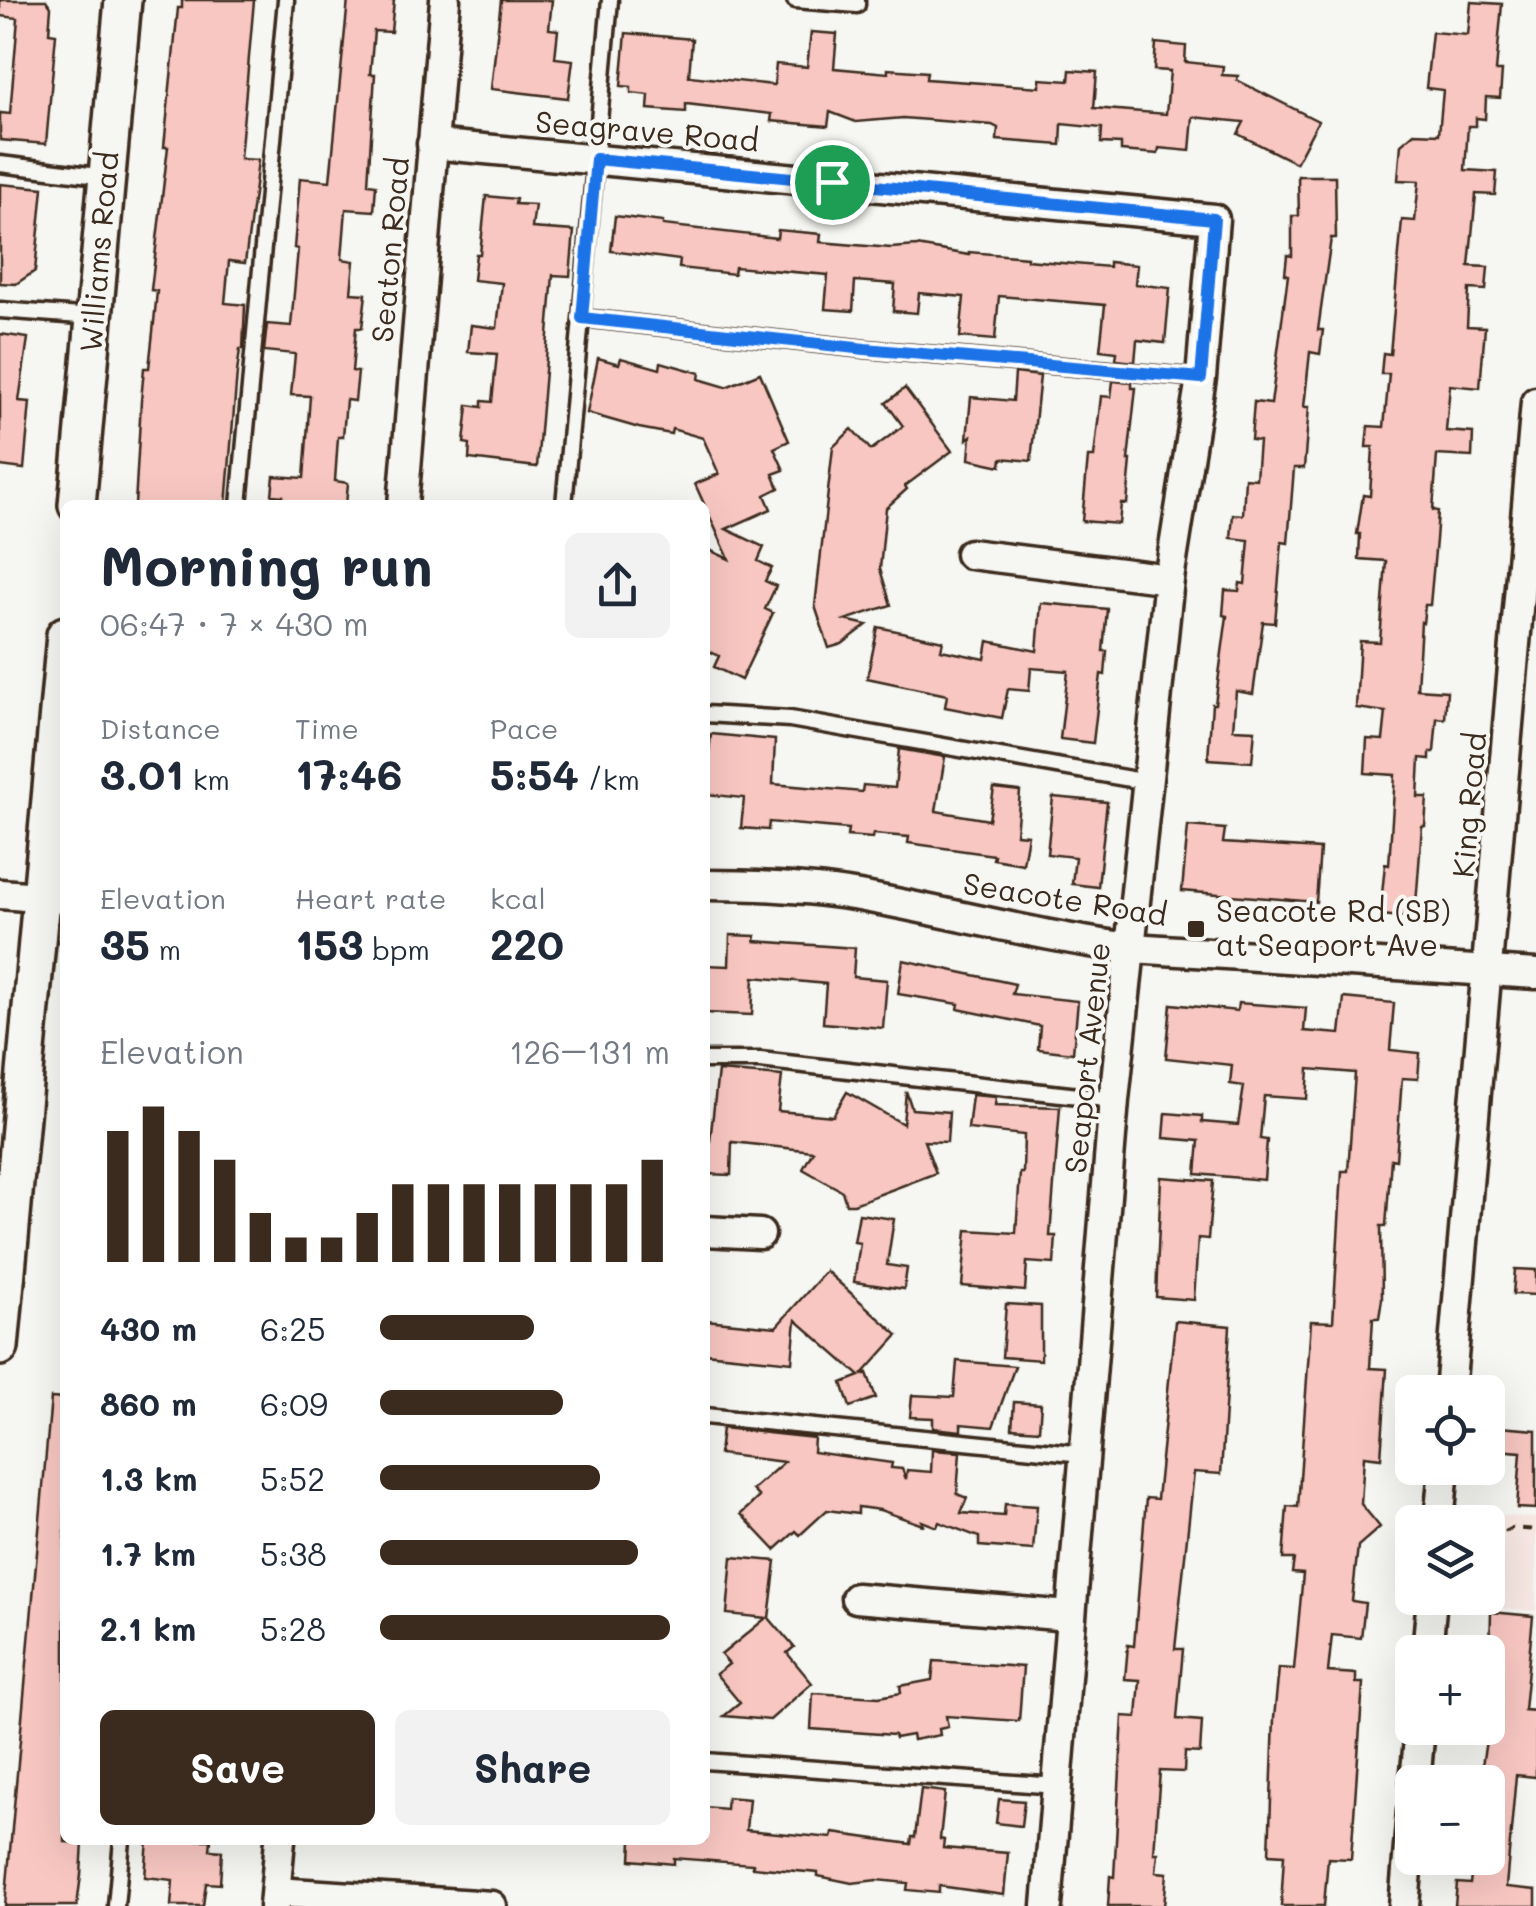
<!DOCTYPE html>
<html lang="en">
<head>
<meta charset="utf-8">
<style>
  :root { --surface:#fff; --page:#f2f2f3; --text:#1f2937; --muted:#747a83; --accent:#3b2a1e }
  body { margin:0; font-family:Mali,sans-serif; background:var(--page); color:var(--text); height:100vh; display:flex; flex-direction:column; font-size:38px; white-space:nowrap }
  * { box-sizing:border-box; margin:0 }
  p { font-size:32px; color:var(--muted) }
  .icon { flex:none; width:55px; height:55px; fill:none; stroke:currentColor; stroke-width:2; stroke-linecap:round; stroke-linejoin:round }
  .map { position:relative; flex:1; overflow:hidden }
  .side { position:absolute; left:60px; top:500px; width:650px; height:1345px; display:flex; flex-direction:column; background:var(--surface); border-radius:15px; box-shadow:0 10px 40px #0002 }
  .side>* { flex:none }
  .buttons { position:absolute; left:1395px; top:1375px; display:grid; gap:20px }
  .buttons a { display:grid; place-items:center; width:110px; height:110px; border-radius:15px; background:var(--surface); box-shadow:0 10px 40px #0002; font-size:50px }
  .pin { position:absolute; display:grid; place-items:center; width:85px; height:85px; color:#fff; margin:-42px; border:5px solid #fff; border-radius:50%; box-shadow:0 2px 10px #0007 }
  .round { display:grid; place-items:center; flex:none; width:105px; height:105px; border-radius:15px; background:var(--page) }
  .overview { display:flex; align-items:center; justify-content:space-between; height:170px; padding:0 40px }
  h1 { font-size:55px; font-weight:800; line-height:75px }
  .stats { display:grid; grid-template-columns:repeat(3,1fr); gap:15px; height:170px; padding:10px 40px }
  .stats div { display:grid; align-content:center }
  .stats b { font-size:42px; font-weight:800 }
  .stats small { font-size:28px; font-weight:400 }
  .stats p { font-size:28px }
  .chart { height:280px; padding:20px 40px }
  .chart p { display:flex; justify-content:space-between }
  .chart svg { width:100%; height:180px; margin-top:10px; stroke:var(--accent); stroke-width:6 }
  .primary-button { display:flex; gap:20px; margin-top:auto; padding:20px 40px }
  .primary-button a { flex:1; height:115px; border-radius:15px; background:var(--accent); color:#fff; font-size:40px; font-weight:800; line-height:115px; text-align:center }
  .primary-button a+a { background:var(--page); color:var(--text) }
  ul { padding:0 40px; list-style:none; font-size:32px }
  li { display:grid; grid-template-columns:160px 120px 1fr; align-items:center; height:75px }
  li i { height:25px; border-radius:12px; background:var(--accent) }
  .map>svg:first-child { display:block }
  .built { fill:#f7e8e4 }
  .building { fill:#f8c7c2; stroke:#3b2a1e; stroke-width:2.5 }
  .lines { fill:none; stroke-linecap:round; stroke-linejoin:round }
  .service-casing { stroke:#3b2a1e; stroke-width:21 }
  .minor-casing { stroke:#3b2a1e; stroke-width:35 }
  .tertiary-casing { stroke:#3b2a1e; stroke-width:42 }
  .path { stroke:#3b2a1e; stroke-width:4; stroke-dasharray:10 8; stroke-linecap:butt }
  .service { stroke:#f6f6f2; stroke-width:14 }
  .minor { stroke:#f6f6f2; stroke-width:28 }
  .tertiary { stroke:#f6f6f2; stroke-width:35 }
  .route-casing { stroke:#fff; stroke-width:20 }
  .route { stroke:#1a73e8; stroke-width:12 }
  .poi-dot { fill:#3b2a1e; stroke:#f6f6f2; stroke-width:4 }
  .labels { text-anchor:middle; stroke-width:8; stroke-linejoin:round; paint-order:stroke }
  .street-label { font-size:30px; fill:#3b2a1e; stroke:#f6f6f2 }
  .poi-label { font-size:30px; fill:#3b2a1e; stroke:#f6f6f2; text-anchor:start }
</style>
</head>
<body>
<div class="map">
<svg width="1536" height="1906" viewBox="0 0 1536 1906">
  <rect width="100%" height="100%" fill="#f6f6f2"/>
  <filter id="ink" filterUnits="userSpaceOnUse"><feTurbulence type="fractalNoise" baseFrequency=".01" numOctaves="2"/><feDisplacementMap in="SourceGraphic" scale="20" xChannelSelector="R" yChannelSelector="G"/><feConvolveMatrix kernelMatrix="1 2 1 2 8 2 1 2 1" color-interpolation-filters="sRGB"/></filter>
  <g filter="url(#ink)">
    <!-- built -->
    <polygon class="built" points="1470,1513 1536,1518 1536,1611 1461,1605 1462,1598 1488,1598 1488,1522 1469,1522"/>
    <!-- building -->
    <g class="building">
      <polygon points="0,0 46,0 51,7 49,33 56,34 46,144 0,140 0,113 10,114 18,18 0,16"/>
      <polygon points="182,0 254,0 240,159 258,160 255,186 245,263 229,261 225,303 245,305 243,349 240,349 237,373 226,505 135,505 141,401 144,368 149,368 153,332 157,291 151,290 168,147 164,147 167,117 178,8 182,8"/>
      <polygon points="348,0 394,0 391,32 374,31 370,74 375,74 368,184 376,185 374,211 346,209 342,259 354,261 351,293 366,294 362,328 356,328 352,371 358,372 355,401 346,400 343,437 338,437 335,481 348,483 346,505 282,505 283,496 272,495 274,476 304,478 310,396 291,395 295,354 264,351 267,324 291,326 298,249 294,248 300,178 330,181"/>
      <polygon points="501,0 552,0 549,29 558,30 555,58 573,60 568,98 491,89"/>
      <polygon points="1471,2 1502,4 1496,71 1502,71 1500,98 1486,97 1485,119 1476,118 1476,126 1468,126 1465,170 1497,172 1495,195 1476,194 1469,266 1488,267 1486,290 1469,289 1467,326 1485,327 1480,388 1450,385 1446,431 1473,433 1472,457 1437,455 1433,510 1438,511 1436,540 1430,605 1425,605 1423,623 1421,622 1417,689 1447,691 1445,719 1437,718 1434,752 1430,752 1430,759 1420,758 1418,797 1427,797 1425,826 1422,826 1415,918 1380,915 1385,864 1389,865 1395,775 1365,773 1367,739 1383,740 1386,712 1356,708 1360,641 1380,642 1386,561 1359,559 1360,534 1357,534 1363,495 1370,496 1373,447 1366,447 1368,426 1384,427 1389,374 1381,374 1383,353 1390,354 1402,220 1415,221 1419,181 1398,180 1401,144 1414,133 1439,134 1443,90 1426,88 1432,32 1468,35"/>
      <polygon points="811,32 837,34 834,68 888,73 888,69 927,72 926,79 1040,87 1040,79 1069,81 1070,70 1097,72 1094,108 1166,114 1170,71 1154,70 1156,43 1186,46 1185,62 1223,66 1222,75 1238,76 1237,80 1318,121 1296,163 1238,134 1244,122 1193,117 1190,151 1159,148 1158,154 1121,151 1121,144 1101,143 1102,128 1062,124 1061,145 997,140 998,128 992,125 903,118 856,122 830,112 828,126 771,121 772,114 686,104 686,112 648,109 649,95 631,93 631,87 621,86 626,33 692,39 689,76 774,85 776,64 807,67"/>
      <polygon points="1298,176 1335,176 1336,238 1331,238 1318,330 1323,330 1320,354 1310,352 1304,407 1309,407 1304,468 1294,468 1288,543 1282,542 1275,623 1263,622 1253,694 1236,691 1233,729 1255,730 1252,762 1208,759 1212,704 1215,704 1227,616 1223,615 1225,590 1239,591 1240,583 1245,584 1249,540 1231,538 1233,514 1243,515 1245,478 1256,479 1259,441 1251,440 1254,402 1271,404 1288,275 1285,274 1287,255 1292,256 1292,216 1299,216"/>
      <polygon points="0,184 43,188 35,271 16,284 0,283"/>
      <polygon points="486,196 516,199 515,204 535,205 532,228 574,231 570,276 553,275 537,467 469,459 470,444 464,443 468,405 482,407 482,401 492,402 497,354 468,352 471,325 497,328 502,283 473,280 476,254 480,254"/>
      <polygon points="615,216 663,222 663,225 777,238 778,230 821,234 820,242 891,248 917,246 969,255 969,252 1027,257 1027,260 1109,267 1109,262 1137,265 1135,284 1170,288 1165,343 1137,340 1135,362 1116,360 1117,352 1100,350 1105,305 999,296 995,340 960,337 964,297 919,293 917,313 893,311 895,284 855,281 853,311 825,309 828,275 735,267 734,274 679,268 680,260 611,251"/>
      <polygon points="0,334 28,338 19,401 30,402 24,469 0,466"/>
      <polygon points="598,358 619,364 621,358 660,369 661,362 700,373 699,379 726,387 760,373 789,441 774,448 784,470 773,474 779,488 765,495 771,509 726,529 764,547 758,561 772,568 765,581 776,586 765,609 773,613 741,680 714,667 719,656 705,649 705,548 729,559 695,484 719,474 703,438 672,429 671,434 639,428 587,413"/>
      <polygon points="1015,373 1040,376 1031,461 1002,458 1001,466 969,459 971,436 967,439 971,397 1013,401"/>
      <polygon points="1113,381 1132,383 1132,388 1136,388 1128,460 1131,460 1127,504 1121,504 1119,524 1082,521 1088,457 1094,457 1101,396 1111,397"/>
      <polygon points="905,388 952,451 905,486 907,489 886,508 880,569 891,605 845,620 867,625 842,644 829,648 815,606 833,447 852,429 871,450 903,426 886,403"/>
      <polygon points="1041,603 1107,609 1103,651 1107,651 1105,675 1101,674 1093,743 1060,739 1068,671 1031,668 1029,691 1008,689 1002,718 945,707 947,695 867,678 878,627 943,641 941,650 985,659 988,641 1037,651"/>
      <polygon points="711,734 775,740 773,784 862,792 863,785 895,788 899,749 945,757 936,811 989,820 994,788 1020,791 1016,834 1028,835 1023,864 993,859 994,855 908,843 909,837 873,834 872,838 847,836 848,829 769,822 768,830 741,828 744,798 705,794"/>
      <polygon points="1053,797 1107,802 1098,887 1072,884 1075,857 1047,854"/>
      <polygon points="1188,826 1225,829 1223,843 1320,849 1316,902 1182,891"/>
      <polygon points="730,935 756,936 755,941 855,948 853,977 887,980 883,1028 823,1023 826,984 754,977 752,1015 705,1013 705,965 729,966"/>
      <polygon points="903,960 1015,984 1012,994 1078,1001 1073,1053 1038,1049 1040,1026 958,1009 959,1004 898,994"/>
      <polygon points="1344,998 1394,1003 1390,1050 1420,1053 1418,1079 1402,1078 1396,1160 1391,1159 1386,1226 1381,1226 1382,1299 1379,1318 1373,1318 1370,1368 1387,1369 1381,1458 1364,1456 1361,1504 1380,1527 1358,1546 1352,1601 1365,1603 1361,1638 1332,1635 1328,1672 1356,1674 1356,1683 1363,1683 1351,1859 1328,1858 1324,1906 1281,1906 1284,1855 1269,1854 1274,1718 1279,1668 1294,1669 1303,1574 1292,1573 1294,1559 1283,1559 1287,1506 1298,1507 1311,1321 1333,1322 1342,1171 1348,1171 1355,1073 1309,1069 1307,1099 1264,1096 1260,1139 1267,1140 1264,1180 1196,1174 1199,1141 1164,1138 1166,1113 1202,1116 1202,1122 1238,1125 1244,1086 1230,1084 1232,1065 1166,1058 1171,1004 1237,1011 1238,1003 1306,1008 1304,1031 1340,1034"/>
      <polygon points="718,1071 782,1076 778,1111 833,1116 847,1092 903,1124 906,1091 912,1109 949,1112 947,1142 924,1141 936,1173 854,1204 846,1204 842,1191 803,1169 813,1151 732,1142 731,1175 705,1174 705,1141 710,1141"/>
      <polygon points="972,1095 996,1097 995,1105 1060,1107 1050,1236 1056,1236 1054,1264 1027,1262 1025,1291 962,1286 967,1230 1016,1233 1020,1173 1023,1173 1024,1135 968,1129"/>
      <polygon points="1161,1177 1213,1181 1208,1239 1198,1238 1194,1300 1156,1297"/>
      <polygon points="859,1214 894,1219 887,1265 907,1268 904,1289 854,1282 860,1243 854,1242"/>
      <polygon points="1515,1269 1536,1270 1536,1295 1513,1294"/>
      <polygon points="826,1271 898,1335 862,1375 867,1373 876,1398 850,1407 842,1383 860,1376 796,1320 792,1362 705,1353 705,1320 776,1327"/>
      <polygon points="1006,1304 1041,1306 1041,1360 1002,1357"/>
      <polygon points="1175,1321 1230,1326 1221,1474 1194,1472 1175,1649 1183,1649 1177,1719 1202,1721 1200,1753 1185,1752 1184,1772 1160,1771 1154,1853 1158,1853 1156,1872 1167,1873 1164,1906 1108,1906 1110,1876 1114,1877 1123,1716 1137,1717 1140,1680 1125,1679 1128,1645 1134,1646 1146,1498 1157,1499"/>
      <polygon points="957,1361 1015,1366 993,1427 961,1424 961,1431 933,1428 933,1418 910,1417 912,1395 954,1397"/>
      <polygon points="51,1398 65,1399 65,1842 83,1843 81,1875 77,1906 5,1906"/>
      <polygon points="1014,1402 1041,1404 1039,1430 1012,1428"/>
      <polygon points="1498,1427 1536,1430 1536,1509 1517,1508 1521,1452 1496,1450"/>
      <polygon points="722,1428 814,1438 813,1452 892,1463 891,1468 902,1469 906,1479 907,1470 931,1472 932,1450 960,1452 957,1494 967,1498 961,1513 1004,1516 1005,1504 1037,1506 1033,1550 979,1546 979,1537 939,1522 937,1527 922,1521 923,1525 880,1510 858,1507 858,1514 827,1510 800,1535 796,1531 775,1550 741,1514 759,1497 752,1490 784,1462 719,1454"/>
      <polygon points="732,1557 776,1561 769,1618 794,1647 787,1653 812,1683 770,1720 724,1716 740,1703 716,1674 729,1664 721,1655 766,1618 727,1614"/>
      <polygon points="1491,1612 1533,1616 1524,1710 1536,1711 1536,1777 1516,1775 1506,1887 1536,1890 1536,1906 1455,1906 1457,1883 1470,1884 1473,1858 1488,1858 1488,1772 1481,1772 1488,1728"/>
      <polygon points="934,1661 1023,1667 1019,1721 946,1716 948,1727 939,1729 940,1735 913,1740 912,1735 895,1738 894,1735 811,1729 813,1693 879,1697 901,1693 900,1686 932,1680"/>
      <polygon points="921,1789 945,1792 940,1839 944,1840 943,1848 1008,1853 1004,1895 939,1886 939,1893 907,1890 908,1883 877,1880 852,1883 818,1876 818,1873 752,1867 753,1864 674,1858 674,1864 631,1860 632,1840 705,1840 705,1807 726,1809 727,1797 749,1799 746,1830 832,1838 833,1833 911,1844 912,1837 915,1837"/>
      <polygon points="999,1799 1024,1801 1021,1826 996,1823"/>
      <polygon points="148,1840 211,1840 210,1850 222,1851 220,1884 206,1883 203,1906 171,1906 173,1880 145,1877"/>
    </g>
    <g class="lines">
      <!-- service casing -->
      <g class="service-casing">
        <g id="service">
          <polyline points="795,0 857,5 857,0"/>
          <polyline points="0,164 106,177"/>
          <polyline points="0,310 94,317"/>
          <polyline points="582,318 865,349 1201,378"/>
          <polyline points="239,505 286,0"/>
          <polyline points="564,505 610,0"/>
          <polyline points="705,714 790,719 1147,782"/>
          <polyline points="705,1060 760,1060 1114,1100"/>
          <polyline points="705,1416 1083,1454"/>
          <polyline points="705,1761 1057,1786"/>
          <polyline points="116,1906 122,1840"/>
        </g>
      </g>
      <!-- minor casing -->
      <g class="minor-casing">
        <g id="minor">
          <polyline points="432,144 1214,219 1201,378 1169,579 1114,1100 1047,1906"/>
          <polyline points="403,505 445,0"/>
          <polyline points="970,554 1169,579"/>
          <path d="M705 885C757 885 808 887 859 896 950 912 1040 937 1132 948L1536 974"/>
          <polyline points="0,894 65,899"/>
          <polyline points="705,1231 760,1234"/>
          <polyline points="1450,1392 1536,402"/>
          <polyline points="1439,1522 1444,1468"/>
          <polyline points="856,1598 1069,1616"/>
          <polyline points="1427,1652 1432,1598"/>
          <polyline points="1415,1782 1420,1728"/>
          <polyline points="276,1892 492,1906"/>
          <polyline points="274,1906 280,1840"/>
          <polyline points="1404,1906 1412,1811"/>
        </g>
      </g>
      <!-- tertiary casing -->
      <g class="tertiary-casing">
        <g id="tertiary">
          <polyline points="77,505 123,0"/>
          <polyline points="0,1347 65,635"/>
        </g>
      </g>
      <!-- path -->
      <polyline class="path" points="1488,1540 1512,1528 1536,1530"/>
      <!-- service -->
      <use href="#service" class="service"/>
      <!-- minor -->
      <use href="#minor" class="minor"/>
      <!-- tertiary -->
      <use href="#tertiary" class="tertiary"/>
    </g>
  </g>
  <g class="lines" filter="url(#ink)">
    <!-- route casing -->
    <g class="route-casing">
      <polygon id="route" points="596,159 1214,219 1201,378 865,349 582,318"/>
    </g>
    <!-- route -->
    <use href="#route" class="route"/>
  </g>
  <!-- markers -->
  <rect class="poi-dot" x="1186" y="919" width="20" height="20" rx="5"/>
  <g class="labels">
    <!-- street labels -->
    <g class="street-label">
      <text transform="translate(647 132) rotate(5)" y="10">Seagrave Road</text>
      <text transform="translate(391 250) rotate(-85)" y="10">Seaton Road</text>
      <text transform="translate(100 252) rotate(-85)" y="10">Williams Road</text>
      <text transform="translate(1470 805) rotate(-85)" y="10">King Road</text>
      <text transform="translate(1065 900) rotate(9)" y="10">Seacote Road</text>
      <text transform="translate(1088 1058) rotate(-84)" y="10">Seaport Avenue</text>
    </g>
    <!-- poi labels -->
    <g class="poi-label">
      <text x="1216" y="922">Seacote Rd (SB)<tspan x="1216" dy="34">at Seaport Ave</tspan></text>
    </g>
  </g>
</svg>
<div class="buttons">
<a><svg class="icon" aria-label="locate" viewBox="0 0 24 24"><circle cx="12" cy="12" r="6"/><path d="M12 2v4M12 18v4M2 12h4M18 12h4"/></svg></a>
<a><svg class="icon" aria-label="layers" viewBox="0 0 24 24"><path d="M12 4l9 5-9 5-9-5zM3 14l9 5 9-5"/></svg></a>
<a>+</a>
<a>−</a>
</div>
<div class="pin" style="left:832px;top:182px;background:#1e9e55"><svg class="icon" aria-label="arrive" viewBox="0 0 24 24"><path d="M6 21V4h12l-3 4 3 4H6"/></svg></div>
<section class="side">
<div class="overview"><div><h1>Morning run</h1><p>06:47 · 7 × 430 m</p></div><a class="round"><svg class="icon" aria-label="share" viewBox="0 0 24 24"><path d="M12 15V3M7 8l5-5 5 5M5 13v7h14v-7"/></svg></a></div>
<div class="stats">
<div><p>Distance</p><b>3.01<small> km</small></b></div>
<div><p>Time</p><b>17:46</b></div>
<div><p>Pace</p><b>5:54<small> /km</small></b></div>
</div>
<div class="stats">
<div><p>Elevation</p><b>35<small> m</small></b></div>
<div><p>Heart rate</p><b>153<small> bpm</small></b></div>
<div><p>kcal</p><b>220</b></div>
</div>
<div class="chart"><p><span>Elevation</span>126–131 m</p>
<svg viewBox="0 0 160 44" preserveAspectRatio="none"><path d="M5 44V12M15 44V6M25 44V12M35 44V19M45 44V32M55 44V38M65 44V38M75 44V32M85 44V25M95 44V25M105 44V25M115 44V25M125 44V25M135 44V25M145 44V25M155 44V19"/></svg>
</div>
<ul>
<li><b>430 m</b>6:25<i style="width:53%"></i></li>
<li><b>860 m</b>6:09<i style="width:63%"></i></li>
<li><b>1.3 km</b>5:52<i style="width:76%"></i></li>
<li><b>1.7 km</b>5:38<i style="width:89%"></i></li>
<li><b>2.1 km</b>5:28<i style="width:100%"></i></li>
</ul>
<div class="primary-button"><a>Save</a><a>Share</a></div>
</section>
</div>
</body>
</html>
